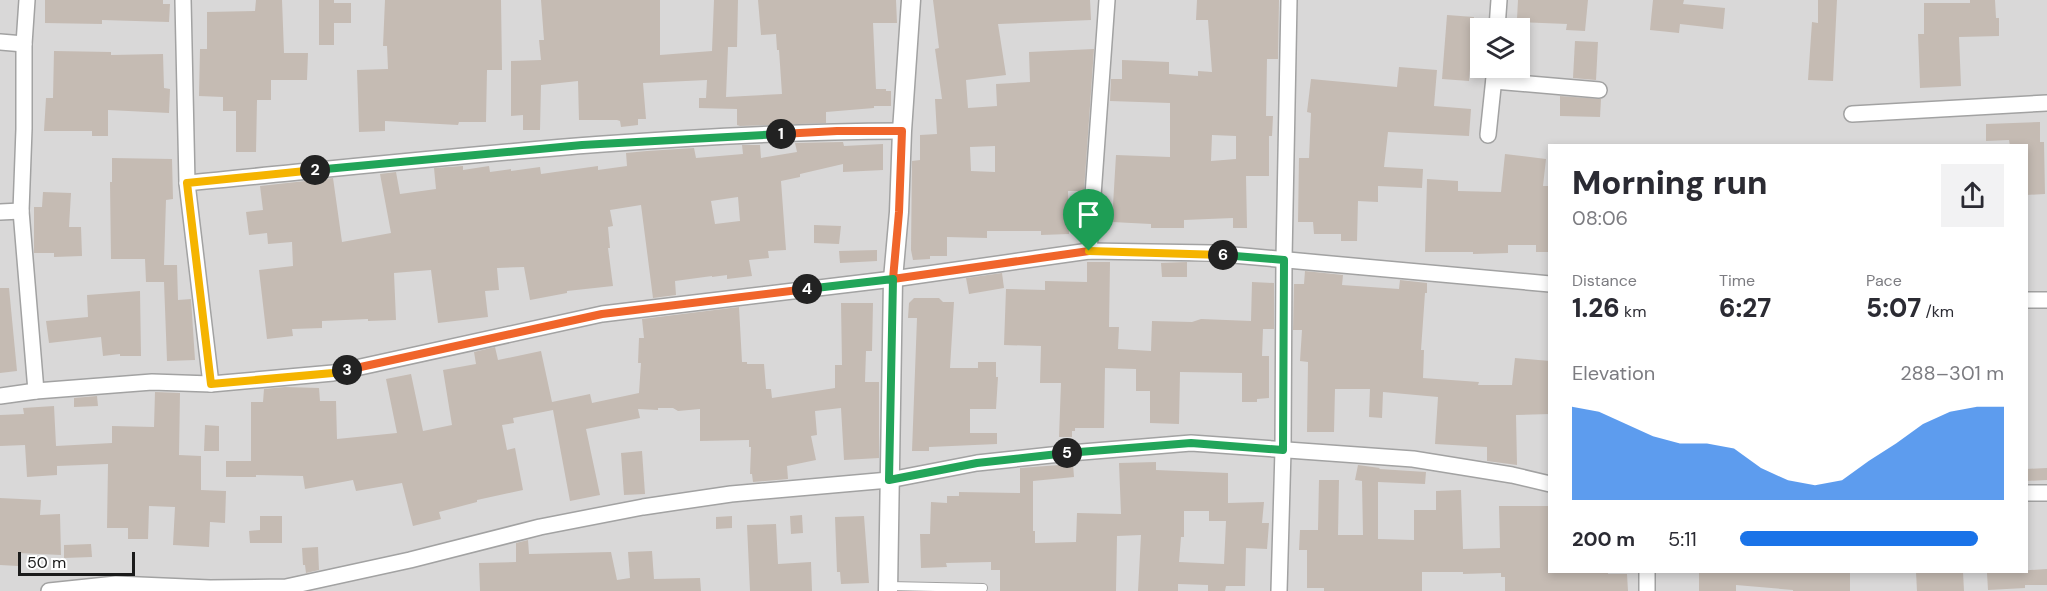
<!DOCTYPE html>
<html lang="en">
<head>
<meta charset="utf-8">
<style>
  :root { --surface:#fff; --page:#f2f2f3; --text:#2b2b33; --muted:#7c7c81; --accent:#1a73e8 }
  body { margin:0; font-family:"DM Sans",sans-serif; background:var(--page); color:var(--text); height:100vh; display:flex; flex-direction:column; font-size:22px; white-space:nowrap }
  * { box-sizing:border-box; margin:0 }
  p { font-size:20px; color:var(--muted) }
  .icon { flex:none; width:33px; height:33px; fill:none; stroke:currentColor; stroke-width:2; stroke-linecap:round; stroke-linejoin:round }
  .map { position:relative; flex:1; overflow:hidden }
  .drawer { position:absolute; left:1548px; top:144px; width:480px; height:429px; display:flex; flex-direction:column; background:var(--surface); border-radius:0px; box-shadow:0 3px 9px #0003 }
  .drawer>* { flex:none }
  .buttons { position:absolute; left:1470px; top:18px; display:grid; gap:12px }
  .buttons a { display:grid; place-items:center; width:60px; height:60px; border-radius:0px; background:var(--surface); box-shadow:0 3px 9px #0003; font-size:30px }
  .scale { position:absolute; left:18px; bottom:15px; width:117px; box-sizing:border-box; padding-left:6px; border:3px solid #1b1b1b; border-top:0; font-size:16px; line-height:21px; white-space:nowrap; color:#1b1b1b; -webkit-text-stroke:4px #fff; paint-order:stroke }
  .pin { position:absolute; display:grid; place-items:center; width:51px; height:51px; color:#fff; margin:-62px -26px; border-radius:50% 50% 50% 0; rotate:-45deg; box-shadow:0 0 6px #0007 }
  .pin .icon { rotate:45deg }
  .km { position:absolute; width:30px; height:30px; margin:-15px; border-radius:50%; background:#222; color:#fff; font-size:16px; line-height:30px; text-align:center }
  .round { display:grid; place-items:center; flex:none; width:63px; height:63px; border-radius:0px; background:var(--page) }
  .head { display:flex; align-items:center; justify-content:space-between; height:102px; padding:0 24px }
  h1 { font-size:33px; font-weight:800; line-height:45px }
  .metrics { display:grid; grid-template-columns:repeat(3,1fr); gap:9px; height:102px; padding:6px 24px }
  .metrics div { display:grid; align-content:center }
  .metrics b { font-size:26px; font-weight:800 }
  .metrics small { font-size:16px; font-weight:400 }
  .metrics p { font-size:16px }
  .chart { height:168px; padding:12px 24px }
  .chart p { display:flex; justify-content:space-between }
  .chart svg { width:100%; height:108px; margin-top:6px; fill:var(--accent); opacity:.7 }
  ul { padding:0 24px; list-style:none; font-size:20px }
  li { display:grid; grid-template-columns:96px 72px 1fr; align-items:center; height:45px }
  li i { height:15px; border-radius:8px; background:var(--accent) }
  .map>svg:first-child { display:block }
  .residential { fill:#d9d8d8; fill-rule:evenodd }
  .building { fill:#c5bbb3; fill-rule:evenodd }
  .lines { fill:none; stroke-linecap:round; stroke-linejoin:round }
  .service-casing { stroke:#a2a2a2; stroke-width:10 }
  .minor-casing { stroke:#a2a2a2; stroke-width:18 }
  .tertiary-casing { stroke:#a2a2a2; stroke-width:21 }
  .service { stroke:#fff; stroke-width:8 }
  .minor { stroke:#fff; stroke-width:15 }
  .tertiary { stroke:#fff; stroke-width:18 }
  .split-1-casing { stroke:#fff; stroke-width:12 }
  .split-2-casing { stroke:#fff; stroke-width:12 }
  .split-3-casing { stroke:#fff; stroke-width:12 }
  .split-4-casing { stroke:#fff; stroke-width:12 }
  .split-5-casing { stroke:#fff; stroke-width:12 }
  .split-6-casing { stroke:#fff; stroke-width:12 }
  .split-7-casing { stroke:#fff; stroke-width:12 }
  .split-1 { stroke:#f0652b; stroke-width:8 }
  .split-2 { stroke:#22a559; stroke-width:8 }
  .split-3 { stroke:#f5b400; stroke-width:8 }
  .split-4 { stroke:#f0652b; stroke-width:8 }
  .split-5 { stroke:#22a559; stroke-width:8 }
  .split-6 { stroke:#22a559; stroke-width:8 }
  .split-7 { stroke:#f5b400; stroke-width:8 }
</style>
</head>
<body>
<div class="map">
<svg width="2047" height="591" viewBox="0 0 2047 591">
  <rect width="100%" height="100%" fill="#eee9e0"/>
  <!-- residential -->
  <path class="residential" d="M0 0H2047V591H0ZM1480 28H1520V68H1480ZM1550 146H2026V572H1550Z"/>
  <!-- building -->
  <g class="building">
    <polygon points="45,0 163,0 163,4 170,4 169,22 102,20 102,24 45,23"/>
    <polygon points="256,0 282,0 284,53 308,53 307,80 271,80 271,100 257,100 256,152 236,152 236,111 223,111 223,97 199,96 200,49 207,49 207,12 255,11"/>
    <polygon points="319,0 334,0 334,3 351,3 351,23 334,23 334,45 319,45"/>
    <polygon points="385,0 501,0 502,70 487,70 486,122 459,122 458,125 385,121 385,131 359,132 357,70 388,69 387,46 383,46"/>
    <polygon points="541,0 660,0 660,55 712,51 714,0 738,0 737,47 728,47 726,97 782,94 779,50 777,50 776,34 761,35 758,0 896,0 897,23 873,23 876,89 886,89 886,91 891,91 891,106 874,106 874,108 826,112 826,123 740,126 737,125 737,109 699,108 699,98 706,98 707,80 643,83 646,119 638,119 638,125 621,127 620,121 617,120 579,120 578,81 541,85 540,130 523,130 523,115 511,116 511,61 541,60 539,40 544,40"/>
    <path d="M933 0H1090L1091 20 998 24 1006 75 966 80 968 108 997 106 996 84 1030 82 1029 52 1094 49 1084 191H1068L1069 234 1041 235V231H987V238L947 237V256H930V259L913 260 911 250 912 161 920 160V135L937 134 935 99H942L935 49 939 48ZM995 146V172L971 171 970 147Z"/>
    <path d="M1197 0H1279L1278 59H1267L1266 116H1273L1272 136H1269V176H1246L1247 228H1233V218L1184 220V228H1151V224L1112 222 1116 155 1170 157V103L1110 101 1111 79H1122V60L1169 62V74L1198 76V71L1212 72 1208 20H1196ZM1212 135 1236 136V159L1211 161Z"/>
    <polygon points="1518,0 1588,0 1585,31 1566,30 1567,24 1520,22 1520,19 1517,19"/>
    <polygon points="1653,0 1684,0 1683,4 1725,8 1723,29 1680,24 1679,33 1650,30"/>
    <polygon points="1818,0 1837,0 1833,81 1808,80 1812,22 1818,23"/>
    <polygon points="1970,0 1995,0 1996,18 1999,18 1999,36 1959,37 1961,86 1920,88 1918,34 1924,34 1924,3 1970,3"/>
    <polygon points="1447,15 1474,17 1469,81 1442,79"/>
    <polygon points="1575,41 1598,42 1596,80 1573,78"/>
    <polygon points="54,51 111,52 111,55 163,54 164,88 170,89 169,113 108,110 108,136 92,136 92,131 44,131 46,98 53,98"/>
    <polygon points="1399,67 1437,70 1434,106 1471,109 1469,136 1388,132 1384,167 1423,169 1422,188 1378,186 1378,202 1358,201 1357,241 1341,241 1341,234 1314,234 1313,222 1298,222 1299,158 1309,158 1311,113 1307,112 1311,79 1397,87"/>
    <polygon points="1560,96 1601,99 1600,117 1560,116"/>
    <polygon points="2040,122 2040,142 2044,142 2045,194 2026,195 2026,146 2010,146 2009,140 1986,141 1986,124"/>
    <path d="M843 142 844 146 883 144V170L843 172V164L800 174V177L781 181 786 250 768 251 769 258 749 260 752 276 727 279V275L712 277V276L675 281 676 295 653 298 641 205 610 210 613 226 608 227 610 248H608L613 286 567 291V293L530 300 524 267 497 268 499 290 485 291 488 317 438 323 431 270 394 273 396 320 368 321V319L322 321V328L292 329 293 336 267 339 259 270 293 266 292 242 268 244 267 233 249 235 246 212 263 210 260 186 333 178 342 242 391 233 380 174 396 172 400 194 436 189 434 168 463 166V170L489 166 490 172 511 169V171L540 167 541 174 598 166V170L627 166 626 153 647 151 694 148 696 158 743 154 742 145H760L761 158 797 152 795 143ZM738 197 740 221 715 224 711 201Z"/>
    <polygon points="1505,154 1546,159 1543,186 1550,186 1550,252 1536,252 1536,245 1508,245 1508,253 1473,254 1473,252 1425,252 1427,179 1458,181 1458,191 1501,192"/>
    <polygon points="112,158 172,159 173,199 166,200 164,265 177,265 178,300 191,299 195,360 167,361 164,282 146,282 145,259 111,259 110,182 112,182"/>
    <polygon points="43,192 71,193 69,227 81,227 82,256 54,257 54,253 34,253 34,207 42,207"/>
    <polygon points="814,225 841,226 839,244 814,243"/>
    <polygon points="877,250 877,261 840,263 839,251"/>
    <polygon points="1087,262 1110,262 1109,327 1119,327 1118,349 1151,351 1152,321 1192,322 1201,319 1251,321 1252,282 1274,283 1274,329 1263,329 1262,356 1269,356 1269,398 1257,399 1257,402 1242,402 1242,373 1180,372 1179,424 1150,423 1150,391 1136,391 1136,369 1105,368 1104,428 1075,428 1075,431 1072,431 1072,437 1059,437 1061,383 1040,383 1041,346 1004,345 1006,289 1045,290 1045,281 1087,282"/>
    <polygon points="1187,262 1187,277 1162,277 1161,263"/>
    <polygon points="1305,271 1343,275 1342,285 1399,289 1400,280 1427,283 1427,293 1425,293 1421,350 1424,350 1423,378 1479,382 1478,385 1512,385 1515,358 1550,361 1550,414 1516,415 1517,465 1487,461 1487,447 1435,444 1438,397 1383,392 1382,418 1369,417 1370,389 1335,389 1334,432 1307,432 1308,362 1300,361 1302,330 1293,330 1294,284 1304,284"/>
    <polygon points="1002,273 1004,288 969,294 966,278"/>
    <polygon points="0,288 9,288 17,371 0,373"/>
    <polygon points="140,291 141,356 120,356 120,354 103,356 101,337 49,343 46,321 88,317 87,295"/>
    <polygon points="914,298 939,298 943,302 954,302 950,368 978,368 978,362 996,362 996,377 998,377 996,409 970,409 970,433 997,433 997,444 929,447 929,451 912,451 917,318 908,318 909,303"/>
    <polygon points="841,303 873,303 872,351 866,351 865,382 879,382 879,458 844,460 841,408 815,411 817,435 811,436 816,460 787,466 788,479 753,482 752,474 750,474 751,447 749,447 749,440 700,441 700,409 678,411 673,408 658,408 658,410 638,409 640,418 586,429 600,495 570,501 553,410 513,418 514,423 502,425 507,450 515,448 523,490 477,500 477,502 439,512 441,519 413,526 402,483 356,491 353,480 305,489 303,476 256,475 256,477 226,477 226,461 251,461 251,402 263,402 264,389 285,387 319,388 320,401 336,401 337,439 397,433 386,379 411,374 423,431 452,425 443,370 476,364 474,352 495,347 498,360 541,351 552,402 590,394 592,403 639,393 641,363 638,363 639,338 644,338 642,319 739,307 742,362 747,362 747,364 764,364 766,389 771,389 772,398 835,388 835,365 842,365"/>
    <polygon points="155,392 180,393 179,455 201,456 201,490 226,491 225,523 210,522 209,547 173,545 175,507 149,506 148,539 128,539 128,528 107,528 108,464 57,466 57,475 27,477 25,445 0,446 0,415 24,414 23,408 54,406 56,446 112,443 112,426 154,427"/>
    <polygon points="97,396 98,406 74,407 74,398"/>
    <polygon points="205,425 219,426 219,451 204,451"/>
    <polygon points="642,451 645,494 624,495 621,453"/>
    <path d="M1156 462V470L1228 473V503L1264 502 1262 523H1269L1267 549 1246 548 1245 586H1226L1225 591H1208V585L1178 584V591H1138L1141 535 1117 536 1116 591H1000V570H991V562L946 563 947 567 921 568 920 534H930L931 502 947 503V496H959V492L1020 493V468L1073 464 1074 477 1033 481V531H1035V543L1076 542 1077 513 1121 514 1119 463ZM1184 511H1209V521H1226L1224 564 1179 562 1181 537H1184Z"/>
    <polygon points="1358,465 1380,468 1379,469 1426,472 1425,484 1378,482 1378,539 1414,540 1414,510 1436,510 1436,491 1461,490 1463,549 1500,548 1499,506 1550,506 1550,572 1608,572 1608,574 1627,574 1628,591 1505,591 1505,577 1501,577 1501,573 1463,574 1463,572 1422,572 1422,591 1324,591 1324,588 1307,588 1307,550 1299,550 1300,530 1318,530 1319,480 1339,480 1338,535 1363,535 1362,481 1355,480"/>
    <polygon points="2047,468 2047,480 2026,481 2026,469"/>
    <polygon points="0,498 41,500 40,515 60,514 61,555 18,553 18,566 0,565"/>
    <polygon points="802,515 803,533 791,534 790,516"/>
    <polygon points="260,516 282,516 282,543 250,543 249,531 260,530"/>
    <polygon points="732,516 732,528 716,529 716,517"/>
    <polygon points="864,516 869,583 841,584 840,572 837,572 835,517"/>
    <polygon points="776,524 778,564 811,562 812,591 750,591 747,525"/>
    <polygon points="528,540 529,554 611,552 617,580 630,578 628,552 652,551 654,579 700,578 701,591 480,591 479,563 516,562 516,543"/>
    <polygon points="91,544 92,557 64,558 64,545"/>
    <polygon points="318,547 319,570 306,573 305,565 303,565 302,548"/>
    <polygon points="2047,569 2047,585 2025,585 2025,588 1988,590 1987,573"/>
    <polygon points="1699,572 1850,572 1850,591 1793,591 1793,590 1736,585 1736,591 1699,591"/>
    <polygon points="1916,572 1963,572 1964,591 1917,591"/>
  </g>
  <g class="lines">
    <!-- service casing -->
    <g class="service-casing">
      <polyline id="service" points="889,586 983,588"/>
    </g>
    <!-- minor casing -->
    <g class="minor-casing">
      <g id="minor">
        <polyline points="27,0 24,44 24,129 21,211 36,391"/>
        <polyline points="183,0 187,183 211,384"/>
        <polyline points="1497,28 1499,0"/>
        <polyline points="0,42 24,44"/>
        <polyline points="1494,81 1599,90"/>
        <polyline points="1852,114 2047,103"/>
        <polyline points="1488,135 1495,68"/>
        <path d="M187 183C425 160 663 132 902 131"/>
        <polyline points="0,212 21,211"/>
        <polyline points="1089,251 1107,0"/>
        <polyline points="2026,300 2047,300"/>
        <polyline points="0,396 36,391 152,382 211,384 333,373 602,314 893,279 1089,251 1211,253 1550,284"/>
        <polyline points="2026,493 2047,493"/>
        <polyline points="1647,572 1647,591"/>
        <polyline points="49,591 116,584 210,588 286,587 410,560 540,527 643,507 731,494 889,480 977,463 1070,453 1191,443 1413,459 1512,475 1550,484"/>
        <polyline points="1279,591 1283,450 1284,259 1289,0"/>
      </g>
    </g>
    <!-- tertiary casing -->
    <g class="tertiary-casing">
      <polyline id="tertiary" points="888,591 893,279 899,212 902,131 911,0"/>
    </g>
    <!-- service -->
    <use href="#service" class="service"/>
    <!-- minor -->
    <use href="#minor" class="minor"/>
    <!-- tertiary -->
    <use href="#tertiary" class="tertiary"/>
  </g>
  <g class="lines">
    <!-- split-1 casing -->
    <g class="split-1-casing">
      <polyline id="split-1" points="781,134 837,131 902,131 899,212 893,279 1089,251"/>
    </g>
    <!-- split-2 casing -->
    <g class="split-2-casing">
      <polyline id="split-2" points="315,170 582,145 781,134"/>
    </g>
    <!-- split-3 casing -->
    <g class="split-3-casing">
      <polyline id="split-3" points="315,170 187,183 211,384 333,373 347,370"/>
    </g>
    <!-- split-4 casing -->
    <g class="split-4-casing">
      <polyline id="split-4" points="347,370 602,314 807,289"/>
    </g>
    <!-- split-5 casing -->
    <g class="split-5-casing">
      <polyline id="split-5" points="807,289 893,279 889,480 977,463 1067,453"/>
    </g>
    <!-- split-6 casing -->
    <g class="split-6-casing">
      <polyline id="split-6" points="1067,453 1191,443 1283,450 1284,260 1223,255"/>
    </g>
    <!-- split-7 casing -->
    <g class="split-7-casing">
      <polyline id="split-7" points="1089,251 1223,255"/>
    </g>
    <!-- split-1 -->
    <use href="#split-1" class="split-1"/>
    <!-- split-2 -->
    <use href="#split-2" class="split-2"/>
    <!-- split-3 -->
    <use href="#split-3" class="split-3"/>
    <!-- split-4 -->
    <use href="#split-4" class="split-4"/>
    <!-- split-5 -->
    <use href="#split-5" class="split-5"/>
    <!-- split-6 -->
    <use href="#split-6" class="split-6"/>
    <!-- split-7 -->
    <use href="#split-7" class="split-7"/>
  </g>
</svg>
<div class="buttons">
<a><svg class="icon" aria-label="layers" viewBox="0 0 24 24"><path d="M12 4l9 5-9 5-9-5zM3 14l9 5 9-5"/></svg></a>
</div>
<div class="scale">50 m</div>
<div class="pin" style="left:1089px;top:251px;background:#1e9e55"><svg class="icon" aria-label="arrive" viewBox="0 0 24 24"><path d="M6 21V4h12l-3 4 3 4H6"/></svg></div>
<b class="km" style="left:781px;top:134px">1</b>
<b class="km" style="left:315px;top:170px">2</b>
<b class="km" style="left:347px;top:370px">3</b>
<b class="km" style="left:807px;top:289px">4</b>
<b class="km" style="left:1067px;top:453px">5</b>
<b class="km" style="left:1223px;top:255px">6</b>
<section class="drawer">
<div class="head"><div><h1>Morning run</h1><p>08:06</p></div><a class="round"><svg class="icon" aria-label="share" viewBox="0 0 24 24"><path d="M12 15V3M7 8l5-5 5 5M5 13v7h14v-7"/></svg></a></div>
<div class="metrics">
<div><p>Distance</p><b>1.26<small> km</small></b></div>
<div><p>Time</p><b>6:27</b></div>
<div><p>Pace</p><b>5:07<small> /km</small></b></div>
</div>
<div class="chart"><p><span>Elevation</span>288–301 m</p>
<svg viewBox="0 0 160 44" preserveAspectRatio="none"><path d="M0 44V6L10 8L20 13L30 18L40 21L50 21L60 23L70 31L80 36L90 38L100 36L110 28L120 21L130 13L140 8L150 6L160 6V44z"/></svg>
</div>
<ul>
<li><b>200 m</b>5:11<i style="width:90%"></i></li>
</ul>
</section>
</div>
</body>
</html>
